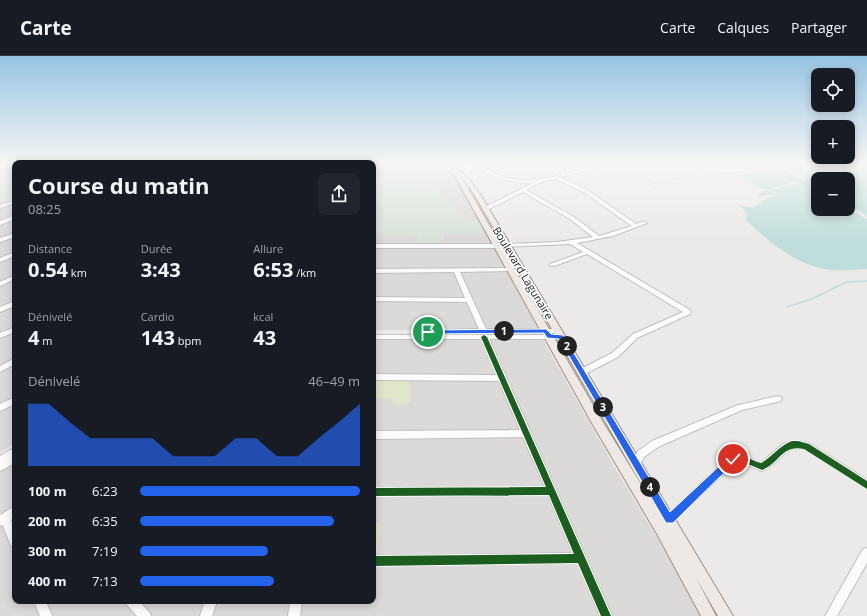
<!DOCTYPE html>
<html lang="fr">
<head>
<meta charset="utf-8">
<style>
  :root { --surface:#171b24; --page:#20242c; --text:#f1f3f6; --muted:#9ea1a6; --line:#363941; --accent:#2563eb }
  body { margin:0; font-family:"Open Sans",sans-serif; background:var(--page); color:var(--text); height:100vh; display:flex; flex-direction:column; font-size:15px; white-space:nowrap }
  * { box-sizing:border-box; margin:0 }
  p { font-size:13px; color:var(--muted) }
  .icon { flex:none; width:22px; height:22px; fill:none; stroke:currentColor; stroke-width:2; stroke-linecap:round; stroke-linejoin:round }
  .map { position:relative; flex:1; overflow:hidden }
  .details { position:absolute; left:12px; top:104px; width:364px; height:444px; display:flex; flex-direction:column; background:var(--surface); border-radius:8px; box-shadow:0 2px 10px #0003 }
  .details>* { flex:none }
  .buttons { position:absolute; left:811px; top:12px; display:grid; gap:8px }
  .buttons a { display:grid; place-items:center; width:44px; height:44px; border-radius:8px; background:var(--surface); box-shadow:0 2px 10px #0003; font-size:20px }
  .pin { position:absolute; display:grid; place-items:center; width:34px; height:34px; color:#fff; margin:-17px; border:2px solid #fff; border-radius:50%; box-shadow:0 1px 4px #0007 }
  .km { position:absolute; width:20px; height:20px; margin:-10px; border-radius:50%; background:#222; color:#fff; font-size:11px; line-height:20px; text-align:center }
  .round { display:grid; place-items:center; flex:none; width:42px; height:42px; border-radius:8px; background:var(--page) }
  .summary { display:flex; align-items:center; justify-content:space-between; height:68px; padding:0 16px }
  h1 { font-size:22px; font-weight:700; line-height:30px }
  .figures { display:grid; grid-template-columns:repeat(3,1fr); gap:6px; height:68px; padding:4px 16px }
  .figures div { display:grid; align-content:center }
  .figures b { font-size:20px; font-weight:700 }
  .figures small { font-size:11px; font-weight:400 }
  .figures p { font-size:11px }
  .chart { height:112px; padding:8px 16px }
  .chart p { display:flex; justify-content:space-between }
  .chart svg { width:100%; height:72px; margin-top:4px; fill:var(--accent); opacity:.7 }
  ul { padding:0 16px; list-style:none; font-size:13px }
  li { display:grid; grid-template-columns:64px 48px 1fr; align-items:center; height:30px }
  li i { height:10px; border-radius:5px; background:var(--accent) }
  header { display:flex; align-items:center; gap:24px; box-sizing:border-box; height:56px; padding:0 20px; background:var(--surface); border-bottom:1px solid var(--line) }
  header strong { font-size:19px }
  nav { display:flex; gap:22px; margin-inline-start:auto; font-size:14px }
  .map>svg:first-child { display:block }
  .residential { fill:#dcdad9 }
  .grass { fill:#e0e6ca }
  .wetland { fill:#d7e2d8 }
  .water { fill:#bedddb }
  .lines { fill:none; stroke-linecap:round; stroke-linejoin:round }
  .stream-far1 { stroke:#bedddb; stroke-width:1 }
  .stream { stroke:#bedddb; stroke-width:1.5 }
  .minor-casing { stroke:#c0bfbe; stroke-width:2 }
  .major-casing { stroke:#a09187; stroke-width:2 }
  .minor { fill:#fcfcfc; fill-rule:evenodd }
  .major { fill:#efe9e5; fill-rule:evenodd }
  .cycleway-casing { stroke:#fff; stroke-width:2 }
  .cycleway { fill:#1b5e20; fill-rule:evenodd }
  .route { fill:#2563eb; stroke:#fff }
  .labels { text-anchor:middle; stroke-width:3.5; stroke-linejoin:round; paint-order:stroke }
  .street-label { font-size:11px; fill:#1f1f1f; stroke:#fff }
</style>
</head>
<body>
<header>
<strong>Carte</strong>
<nav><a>Carte</a><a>Calques</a><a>Partager</a></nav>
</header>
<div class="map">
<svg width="867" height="560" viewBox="0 0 867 560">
  <rect width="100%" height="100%" fill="#eceae8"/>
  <!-- residential -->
  <g class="residential">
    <polygon points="439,107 452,115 480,165 465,166 440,133 426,132 423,123 416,119"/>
    <polygon points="0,145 15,145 15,387 0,396"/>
    <polygon points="443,177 486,177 539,274 373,274 373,180 417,179 418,187 444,187"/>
    <polygon points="373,284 543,284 619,419 705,560 0,560 0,416 15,406 15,545 373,545"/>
  </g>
  <!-- grass -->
  <g class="grass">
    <polygon points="410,323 410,345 397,351 390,342 373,342 373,324"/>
    <polygon points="373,467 381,467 378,497 373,497"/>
  </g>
  <!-- wetland -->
  <g class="wetland">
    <polygon points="0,107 249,107 15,107 15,145 0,145"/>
    <polygon points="253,107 438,107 417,119 423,123 431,120 431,125 426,132 440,133 465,166 480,165 486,177 443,177 444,187 418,187 417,179 373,180 373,130 384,127 373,119 373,107"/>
  </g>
  <!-- water -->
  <g class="water">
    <polygon points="704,107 763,107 748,113 714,112"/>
    <polygon points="771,107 775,107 802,124 765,134 736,120 750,117"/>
    <path d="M777 107H867V160L848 148V123H818V130L809 128 818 136V153H848L867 163V213C853 214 838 216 824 213 796 208 766 184 746 164L747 157 738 149 752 152 768 142 778 139 774 138 758 140 756 138 807 124Z"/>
  </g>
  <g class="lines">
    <!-- stream-far1 -->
    <polyline class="stream-far1" points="647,129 693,120 744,116 768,107"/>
    <!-- stream -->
    <polyline class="stream" points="787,251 812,243 846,226 867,225"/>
    <!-- minor casing -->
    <g class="minor-casing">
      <g id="minor">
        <path d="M487 107H500L498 108 482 110C509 128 531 126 561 119L558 110H562L565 118 587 112 592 110 590 107H594L597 110 591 114 560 121 589 135 636 168 644 165 647 167 613 180 577 187 690 254 691 256 690 258 637 282 618 301 585 318H579L578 316 579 314 612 297 633 278 683 256 587 198 554 210H550V208L583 196 570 188 505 191V189L507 188 557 186 593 181 570 163 523 136 487 154H483V152L533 127C513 127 494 123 477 111L456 113 454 112 456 111ZM556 123 585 137 632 170 599 180 574 161 526 134 542 126Z"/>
        <polygon points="12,145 15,145 15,147 0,152 0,149"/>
        <polygon points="15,159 15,163 0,169 0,165"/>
        <polygon points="15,177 15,181 0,186 0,182"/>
        <polygon points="373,188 498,188 501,190 498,192 373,192"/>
        <polygon points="15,196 15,200 0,206 0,202"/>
        <polygon points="511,212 514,214 513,215 460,216 486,273 560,273 561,275 560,277 446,278 444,278 443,276 444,274 479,273 467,246 373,245 373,241 465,242 454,216 373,217 373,213"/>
        <polygon points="15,219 15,223 0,230 0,226"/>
        <polygon points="15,245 15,250 0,256 0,251"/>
        <polygon points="15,271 15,276 0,282 0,277"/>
        <polygon points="373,279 563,279 565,281 563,283 489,283 531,377 531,378 612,560 600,560 578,507 373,510 373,500 573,497 548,439 373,440 373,432 545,431 523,381 373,383 373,375 520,374 499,325 373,324 373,318 497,319 482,283 373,283"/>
        <polygon points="15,302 15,308 0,316 0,310"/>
        <polygon points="778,340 781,341 782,343 781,345 742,354 658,391 644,401 639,411 636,412 633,411 631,408 638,395 652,385 738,349"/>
        <polygon points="15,341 15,348 0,355 0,348"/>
        <path d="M792 385H798L809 387 867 424V433L804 393C783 389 780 408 762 415L743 407 736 406 672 466 669 468 666 466 664 463 666 460 730 400 741 398 761 407 783 388Z"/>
        <polygon points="15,391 15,407 0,415 0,400"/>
        <polygon points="15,450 15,461 11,464 15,474 15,491 11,490 3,469 0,470 0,459"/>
        <polygon points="867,492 867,507 837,560 825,560 863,493"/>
        <polygon points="34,545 46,545 52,560 40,560"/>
        <polygon points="125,545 139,545 149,556 151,560 137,560 127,549"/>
        <polygon points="205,545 217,545 212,560 200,560"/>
        <polygon points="290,545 302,545 300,560 288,560"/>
      </g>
    </g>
    <!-- major casing -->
    <g class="major-casing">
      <path id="major" d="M438 107H451L469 123 480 138 733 560H718L696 522 716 560H701L657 478 593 369 457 124 451 116ZM462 122 474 138 650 443 601 363Z"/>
    </g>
    <!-- minor -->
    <use href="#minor" class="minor"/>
    <!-- major -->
    <use href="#major" class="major"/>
    <!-- cycleway casing -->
    <g class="cycleway-casing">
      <g id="cycleway">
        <polygon points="484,279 487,281 611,560 601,560 578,507 373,510 373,500 574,498 549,439 373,440 373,432 546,431 481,281"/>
        <path d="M792 385H798L809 388 867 425V433L804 393C782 388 780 407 762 414L743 406H735L672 466 669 467 666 466 665 463 666 460 730 401C743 396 750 404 761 407 772 401 779 390 792 385Z"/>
      </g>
    </g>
    <!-- cycleway -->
    <use href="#cycleway" class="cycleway"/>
  </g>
  <!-- sky -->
  <linearGradient id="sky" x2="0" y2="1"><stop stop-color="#97c4e3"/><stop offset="0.58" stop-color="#f6f6f5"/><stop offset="1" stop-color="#f6f6f5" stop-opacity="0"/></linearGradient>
  <rect width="867" height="185" fill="url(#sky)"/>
  <!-- route -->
  <polygon class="route" points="546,273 551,278 563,279 670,456 730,400 736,400 736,405 673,467 666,467 559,283 547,282 544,277 428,278 425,276 428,274"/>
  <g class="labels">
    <!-- street labels -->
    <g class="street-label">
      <text transform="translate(523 217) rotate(59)" y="4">Boulevard Lagunaire</text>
    </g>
  </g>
</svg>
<div class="buttons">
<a><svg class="icon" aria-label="locate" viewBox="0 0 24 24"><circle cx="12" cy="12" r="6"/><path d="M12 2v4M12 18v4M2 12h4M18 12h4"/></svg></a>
<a>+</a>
<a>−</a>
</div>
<div class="pin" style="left:428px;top:276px;background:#1e9e55"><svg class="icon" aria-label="arrive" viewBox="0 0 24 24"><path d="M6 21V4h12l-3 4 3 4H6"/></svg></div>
<div class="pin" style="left:733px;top:403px;background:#d93025"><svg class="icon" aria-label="check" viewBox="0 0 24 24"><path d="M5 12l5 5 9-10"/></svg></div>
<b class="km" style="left:504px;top:275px">1</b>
<b class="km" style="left:567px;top:290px">2</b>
<b class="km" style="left:603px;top:351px">3</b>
<b class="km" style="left:650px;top:431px">4</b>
<section class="details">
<div class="summary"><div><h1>Course du matin</h1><p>08:25</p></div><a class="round"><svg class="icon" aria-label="share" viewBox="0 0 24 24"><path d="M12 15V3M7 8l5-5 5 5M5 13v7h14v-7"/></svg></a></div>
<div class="figures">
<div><p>Distance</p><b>0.54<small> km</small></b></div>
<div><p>Durée</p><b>3:43</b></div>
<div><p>Allure</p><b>6:53<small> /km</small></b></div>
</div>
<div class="figures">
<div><p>Dénivelé</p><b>4<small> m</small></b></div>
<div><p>Cardio</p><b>143<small> bpm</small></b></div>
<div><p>kcal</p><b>43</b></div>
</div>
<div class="chart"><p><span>Dénivelé</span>46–49 m</p>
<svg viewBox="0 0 160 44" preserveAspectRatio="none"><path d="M0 44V6L10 6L20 17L30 27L40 27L50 27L60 27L70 38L80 38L90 38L100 27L110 27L120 38L130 38L140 27L150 17L160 6V44z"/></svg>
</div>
<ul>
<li><b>100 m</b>6:23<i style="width:100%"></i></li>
<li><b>200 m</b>6:35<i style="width:88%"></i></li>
<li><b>300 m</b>7:19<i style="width:58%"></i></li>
<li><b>400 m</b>7:13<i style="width:61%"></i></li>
</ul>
</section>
</div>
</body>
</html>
